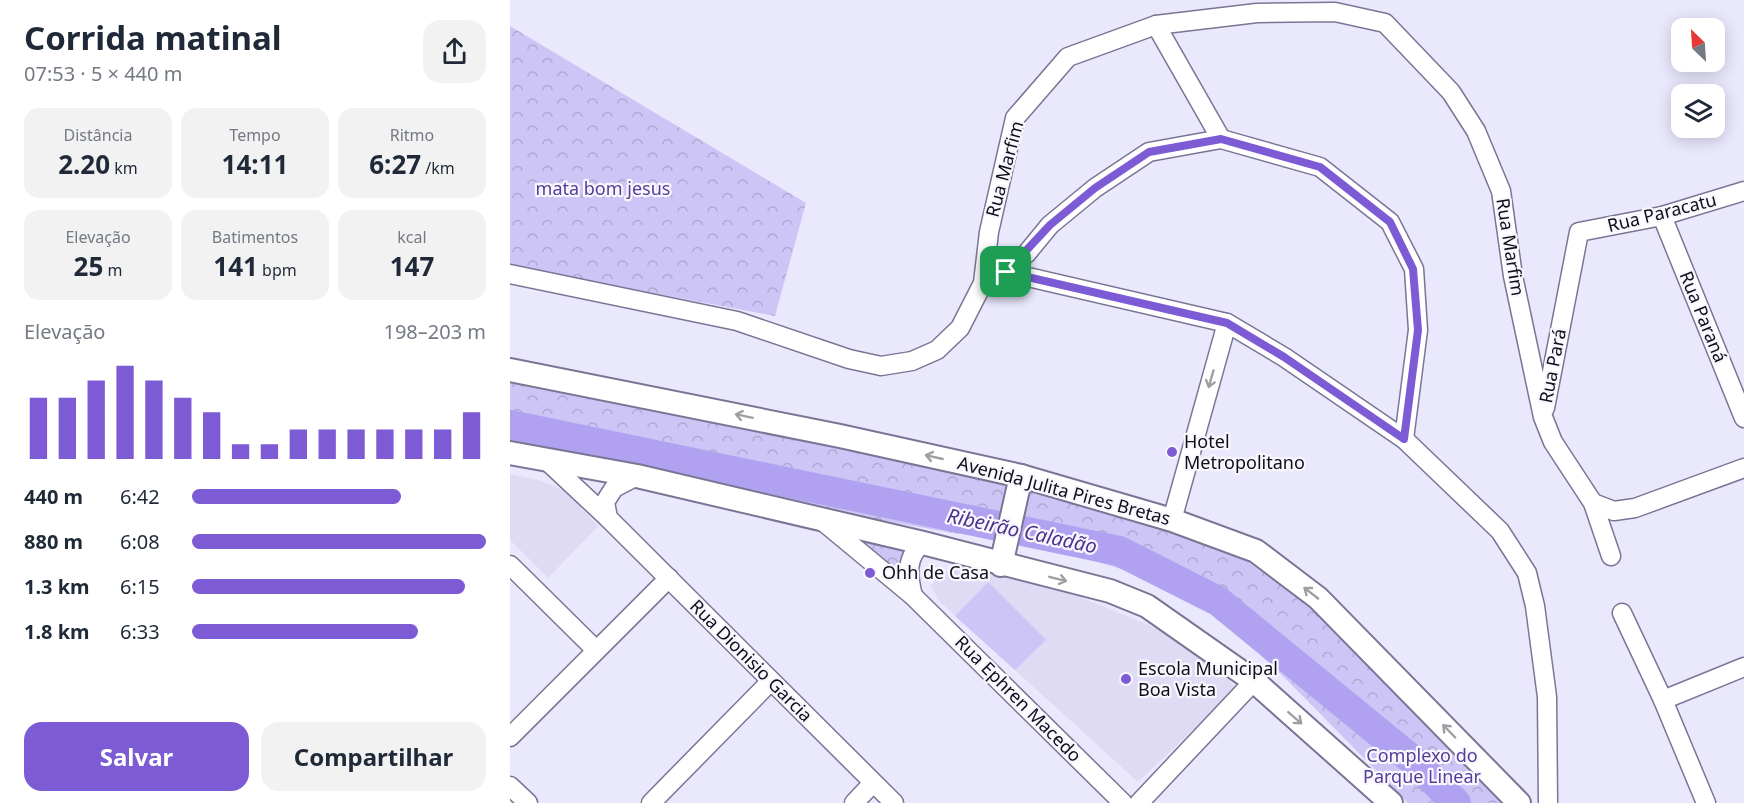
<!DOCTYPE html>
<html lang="pt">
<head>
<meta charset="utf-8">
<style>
  :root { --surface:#fff; --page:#f2f2f3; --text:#1f2937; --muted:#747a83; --accent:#7c5bd5 }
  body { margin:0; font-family:"Noto Sans",sans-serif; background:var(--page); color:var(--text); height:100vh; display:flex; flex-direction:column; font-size:22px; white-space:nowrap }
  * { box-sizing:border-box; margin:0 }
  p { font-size:20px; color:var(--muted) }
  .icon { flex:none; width:33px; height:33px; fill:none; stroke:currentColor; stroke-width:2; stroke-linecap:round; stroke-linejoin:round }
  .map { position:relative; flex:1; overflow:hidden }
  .sheet { display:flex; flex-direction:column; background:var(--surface); width:510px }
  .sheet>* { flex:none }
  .needle { width:39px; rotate:335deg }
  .buttons { position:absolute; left:1161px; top:18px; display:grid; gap:12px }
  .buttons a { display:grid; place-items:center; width:54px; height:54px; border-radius:12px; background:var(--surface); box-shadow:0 3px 15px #0003; font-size:30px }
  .pin { position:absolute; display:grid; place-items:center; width:51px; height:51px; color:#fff; margin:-26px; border-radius:12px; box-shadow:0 3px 9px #0006 }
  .round { display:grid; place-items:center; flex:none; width:63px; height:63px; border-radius:18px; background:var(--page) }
  .summary { display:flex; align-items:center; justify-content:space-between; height:102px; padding:0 24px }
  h1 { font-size:33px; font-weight:700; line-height:45px }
  .metrics { display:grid; grid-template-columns:repeat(3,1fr); gap:9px; height:102px; padding:6px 24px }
  .metrics div { display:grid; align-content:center; border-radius:15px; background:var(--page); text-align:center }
  .metrics b { font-size:26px; font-weight:700 }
  .metrics small { font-size:16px; font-weight:400 }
  .metrics p { font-size:16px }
  .chart { height:168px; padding:12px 24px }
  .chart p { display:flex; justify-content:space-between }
  .chart svg { width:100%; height:108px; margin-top:6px; stroke:var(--accent); stroke-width:6 }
  .cta { display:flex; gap:12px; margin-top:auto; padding:12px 24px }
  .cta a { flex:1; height:69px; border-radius:18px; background:var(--accent); color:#fff; font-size:24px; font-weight:700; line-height:69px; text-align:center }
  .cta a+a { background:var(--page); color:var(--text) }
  ul { padding:0 24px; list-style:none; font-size:20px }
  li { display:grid; grid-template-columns:96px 72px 1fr; align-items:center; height:45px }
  li i { height:15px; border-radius:8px; background:var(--accent) }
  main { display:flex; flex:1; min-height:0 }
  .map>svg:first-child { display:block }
  .built { fill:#dfdbf5 }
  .park { fill:url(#park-crowns) }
  .pitch { fill:#cdc5f5 }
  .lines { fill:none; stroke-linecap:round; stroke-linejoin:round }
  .river { stroke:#b0a2f1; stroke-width:30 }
  .minor-casing { stroke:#7a7595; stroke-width:21 }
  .major-casing { stroke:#7a7595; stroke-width:26 }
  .minor { stroke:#fff; stroke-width:18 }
  .major { stroke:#fff; stroke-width:22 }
  .oneway { stroke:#9f9ea3 }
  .route-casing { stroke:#fff; stroke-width:12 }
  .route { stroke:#7c5bd5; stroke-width:8 }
  .poi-dot { fill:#7c5bd5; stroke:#f8f7fe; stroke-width:2 }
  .labels { text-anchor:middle; stroke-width:4.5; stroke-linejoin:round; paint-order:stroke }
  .street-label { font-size:18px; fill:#100d19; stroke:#f8f7fe }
  .park-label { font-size:18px; fill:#563d99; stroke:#f8f7fe }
  .poi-label { font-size:18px; fill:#100d19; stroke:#f8f7fe; text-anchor:start }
  .water-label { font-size:20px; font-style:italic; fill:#4c328c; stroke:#f8f7fe }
</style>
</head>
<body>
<main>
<section class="sheet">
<div class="summary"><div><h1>Corrida matinal</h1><p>07:53 · 5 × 440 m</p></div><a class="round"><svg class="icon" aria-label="share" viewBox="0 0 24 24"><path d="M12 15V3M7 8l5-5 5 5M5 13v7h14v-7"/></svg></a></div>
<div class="metrics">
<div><p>Distância</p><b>2.20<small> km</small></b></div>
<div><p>Tempo</p><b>14:11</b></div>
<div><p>Ritmo</p><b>6:27<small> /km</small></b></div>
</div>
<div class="metrics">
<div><p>Elevação</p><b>25<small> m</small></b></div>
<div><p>Batimentos</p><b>141<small> bpm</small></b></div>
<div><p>kcal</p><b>147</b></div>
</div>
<div class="chart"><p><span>Elevação</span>198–203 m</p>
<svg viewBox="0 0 160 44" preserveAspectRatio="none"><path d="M5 44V19M15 44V19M25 44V12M35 44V6M45 44V12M55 44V19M65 44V25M75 44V38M85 44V38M95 44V32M105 44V32M115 44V32M125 44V32M135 44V32M145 44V32M155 44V25"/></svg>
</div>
<ul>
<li><b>440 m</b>6:42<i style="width:71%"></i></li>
<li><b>880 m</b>6:08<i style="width:100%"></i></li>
<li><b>1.3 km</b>6:15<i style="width:93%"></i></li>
<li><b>1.8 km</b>6:33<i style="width:77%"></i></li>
</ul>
<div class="cta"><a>Salvar</a><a>Compartilhar</a></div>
</section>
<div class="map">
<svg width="1234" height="803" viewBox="0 0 1234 803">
  <defs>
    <pattern id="park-crowns" width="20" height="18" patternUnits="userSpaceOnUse" patternTransform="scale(1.5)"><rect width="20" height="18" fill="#cdc5f5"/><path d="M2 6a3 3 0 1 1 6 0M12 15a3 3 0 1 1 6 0" fill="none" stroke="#afa8d1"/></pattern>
  </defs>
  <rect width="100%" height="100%" fill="#eae8fd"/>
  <!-- built -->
  <g class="built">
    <polygon points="0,474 29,480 54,490 88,526 38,578 0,540"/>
    <polygon points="464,569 570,597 637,624 686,651 727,688 628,782 429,601 421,586 428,575 441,570"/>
  </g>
  <!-- park -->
  <g class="park">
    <polygon points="0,26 296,203 265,316 0,266"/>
    <polygon points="0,377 511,477 722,550 806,610 1002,803 898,803 775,678 693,601 652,581 516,541 443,533 325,512 0,437"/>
    <polygon points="337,532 398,548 391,561 391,581"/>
  </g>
  <!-- pitch -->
  <polygon class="pitch" points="478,582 536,640 505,670 445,616"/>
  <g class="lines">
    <!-- river -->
    <polyline class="river" points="0,425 609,551 708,601 905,762 946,803"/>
    <!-- minor casing -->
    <g class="minor-casing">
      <g id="minor">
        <polyline points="646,25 711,139"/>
        <polyline points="1152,216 1234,418"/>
        <polyline points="496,272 717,323 774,357 894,439 990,531 1017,573 1025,606 1037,697 1038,803"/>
        <polyline points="0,274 227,321 339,359 371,366 402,361 427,350 450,328 473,283 479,232 505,118 558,57 646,25 747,13 825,12 875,23 941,92 966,131 991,191 1003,276 1033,417 1043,442 1083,503 1101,556"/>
        <polyline points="488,276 496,272 517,253 540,225 585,188 639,152 711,139 810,167 880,222 904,269 908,330 894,439"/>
        <polyline points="1035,408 1069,232 1152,216 1234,191"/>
        <polyline points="35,459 98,518 384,803"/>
        <polyline points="1083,503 1104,511 1125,508 1234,468"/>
        <polyline points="98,518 95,502 104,488 127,476"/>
        <polyline points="310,519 403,596 613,803"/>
        <polyline points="662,520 717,323"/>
        <polyline points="0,565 85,649"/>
        <path d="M403 596C398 576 395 557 413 543"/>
        <polyline points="1112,613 1153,700 1196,803"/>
        <polyline points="1153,700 1234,667"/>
        <polyline points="0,737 159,578"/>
        <polyline points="0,786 18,803"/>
        <polyline points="141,803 261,681"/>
        <polyline points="344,803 363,783"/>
        <polyline points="629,803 744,681"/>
      </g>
    </g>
    <!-- major casing -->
    <g class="major-casing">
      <g id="major">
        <polyline points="0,370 330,436 511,476 662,520 746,551 808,598 1009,803"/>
        <polyline points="0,453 127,476 413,543 600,591 637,606 744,681 881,803"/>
        <polyline points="491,565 511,476"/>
      </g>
    </g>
    <!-- minor -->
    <use href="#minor" class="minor"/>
    <!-- major -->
    <use href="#major" class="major"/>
  </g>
  <!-- one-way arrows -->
  <defs><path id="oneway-shaft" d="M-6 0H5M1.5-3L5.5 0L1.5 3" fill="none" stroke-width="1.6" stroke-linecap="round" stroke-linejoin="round" transform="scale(1.5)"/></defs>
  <g class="oneway">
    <use href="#oneway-shaft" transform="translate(701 379) rotate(106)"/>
    <use href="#oneway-shaft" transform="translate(234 416) rotate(-168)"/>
    <use href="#oneway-shaft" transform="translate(424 457) rotate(-167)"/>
    <use href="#oneway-shaft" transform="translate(548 579) rotate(14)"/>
    <use href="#oneway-shaft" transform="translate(801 593) rotate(-142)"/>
    <use href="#oneway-shaft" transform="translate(785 718) rotate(41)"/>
    <use href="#oneway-shaft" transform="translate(939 731) rotate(-134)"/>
  </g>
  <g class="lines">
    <!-- route casing -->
    <g class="route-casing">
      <polygon id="route" points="711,139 810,167 880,222 903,269 908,330 894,439 774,357 717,323 496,272 540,225 585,188 639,152"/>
    </g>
    <!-- route -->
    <use href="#route" class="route"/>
  </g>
  <!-- markers -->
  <g class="poi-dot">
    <circle cx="662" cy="452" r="6"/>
    <circle cx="360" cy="573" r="6"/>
    <circle cx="616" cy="679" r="6"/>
  </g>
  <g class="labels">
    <!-- street labels -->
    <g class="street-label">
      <text transform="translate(495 169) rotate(-75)" y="6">Rua Marfim</text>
      <text transform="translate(1152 213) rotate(-14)" y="6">Rua Paracatu</text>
      <text transform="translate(1000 247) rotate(81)" y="6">Rua Marfim</text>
      <text transform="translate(1193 317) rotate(68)" y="6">Rua Paraná</text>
      <text transform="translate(1043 366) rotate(-79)" y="6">Rua Pará</text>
      <text transform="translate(554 491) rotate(15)" y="6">Avenida Julita Pires Bretas</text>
      <text transform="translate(241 661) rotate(45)" y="6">Rua Dionisio Garcia</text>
      <text transform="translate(508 699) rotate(45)" y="6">Rua Ephren Macedo</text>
    </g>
    <!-- park labels -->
    <g class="park-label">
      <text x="93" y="195">mata bom jesus</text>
      <text x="912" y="762">Complexo do<tspan x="912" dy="21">Parque Linear</tspan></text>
    </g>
    <!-- poi labels -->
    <g class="poi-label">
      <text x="674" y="448">Hotel<tspan x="674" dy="21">Metropolitano</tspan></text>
      <text x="372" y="579">Ohh de Casa</text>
      <text x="628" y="675">Escola Municipal<tspan x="628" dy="21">Boa Vista</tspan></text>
    </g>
    <!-- water labels -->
    <g class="water-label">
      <text transform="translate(512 531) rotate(12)" y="7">Ribeirão Caladão</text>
    </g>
  </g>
</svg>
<div class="buttons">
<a><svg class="needle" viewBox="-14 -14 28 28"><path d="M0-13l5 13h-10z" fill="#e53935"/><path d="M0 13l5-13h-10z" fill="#747a83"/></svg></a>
<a><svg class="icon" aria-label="layers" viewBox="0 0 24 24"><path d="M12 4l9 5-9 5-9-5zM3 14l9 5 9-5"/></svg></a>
</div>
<div class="pin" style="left:496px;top:272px;background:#1e9e55"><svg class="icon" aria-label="arrive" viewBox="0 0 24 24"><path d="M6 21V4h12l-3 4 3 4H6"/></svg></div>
</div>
</main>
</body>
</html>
